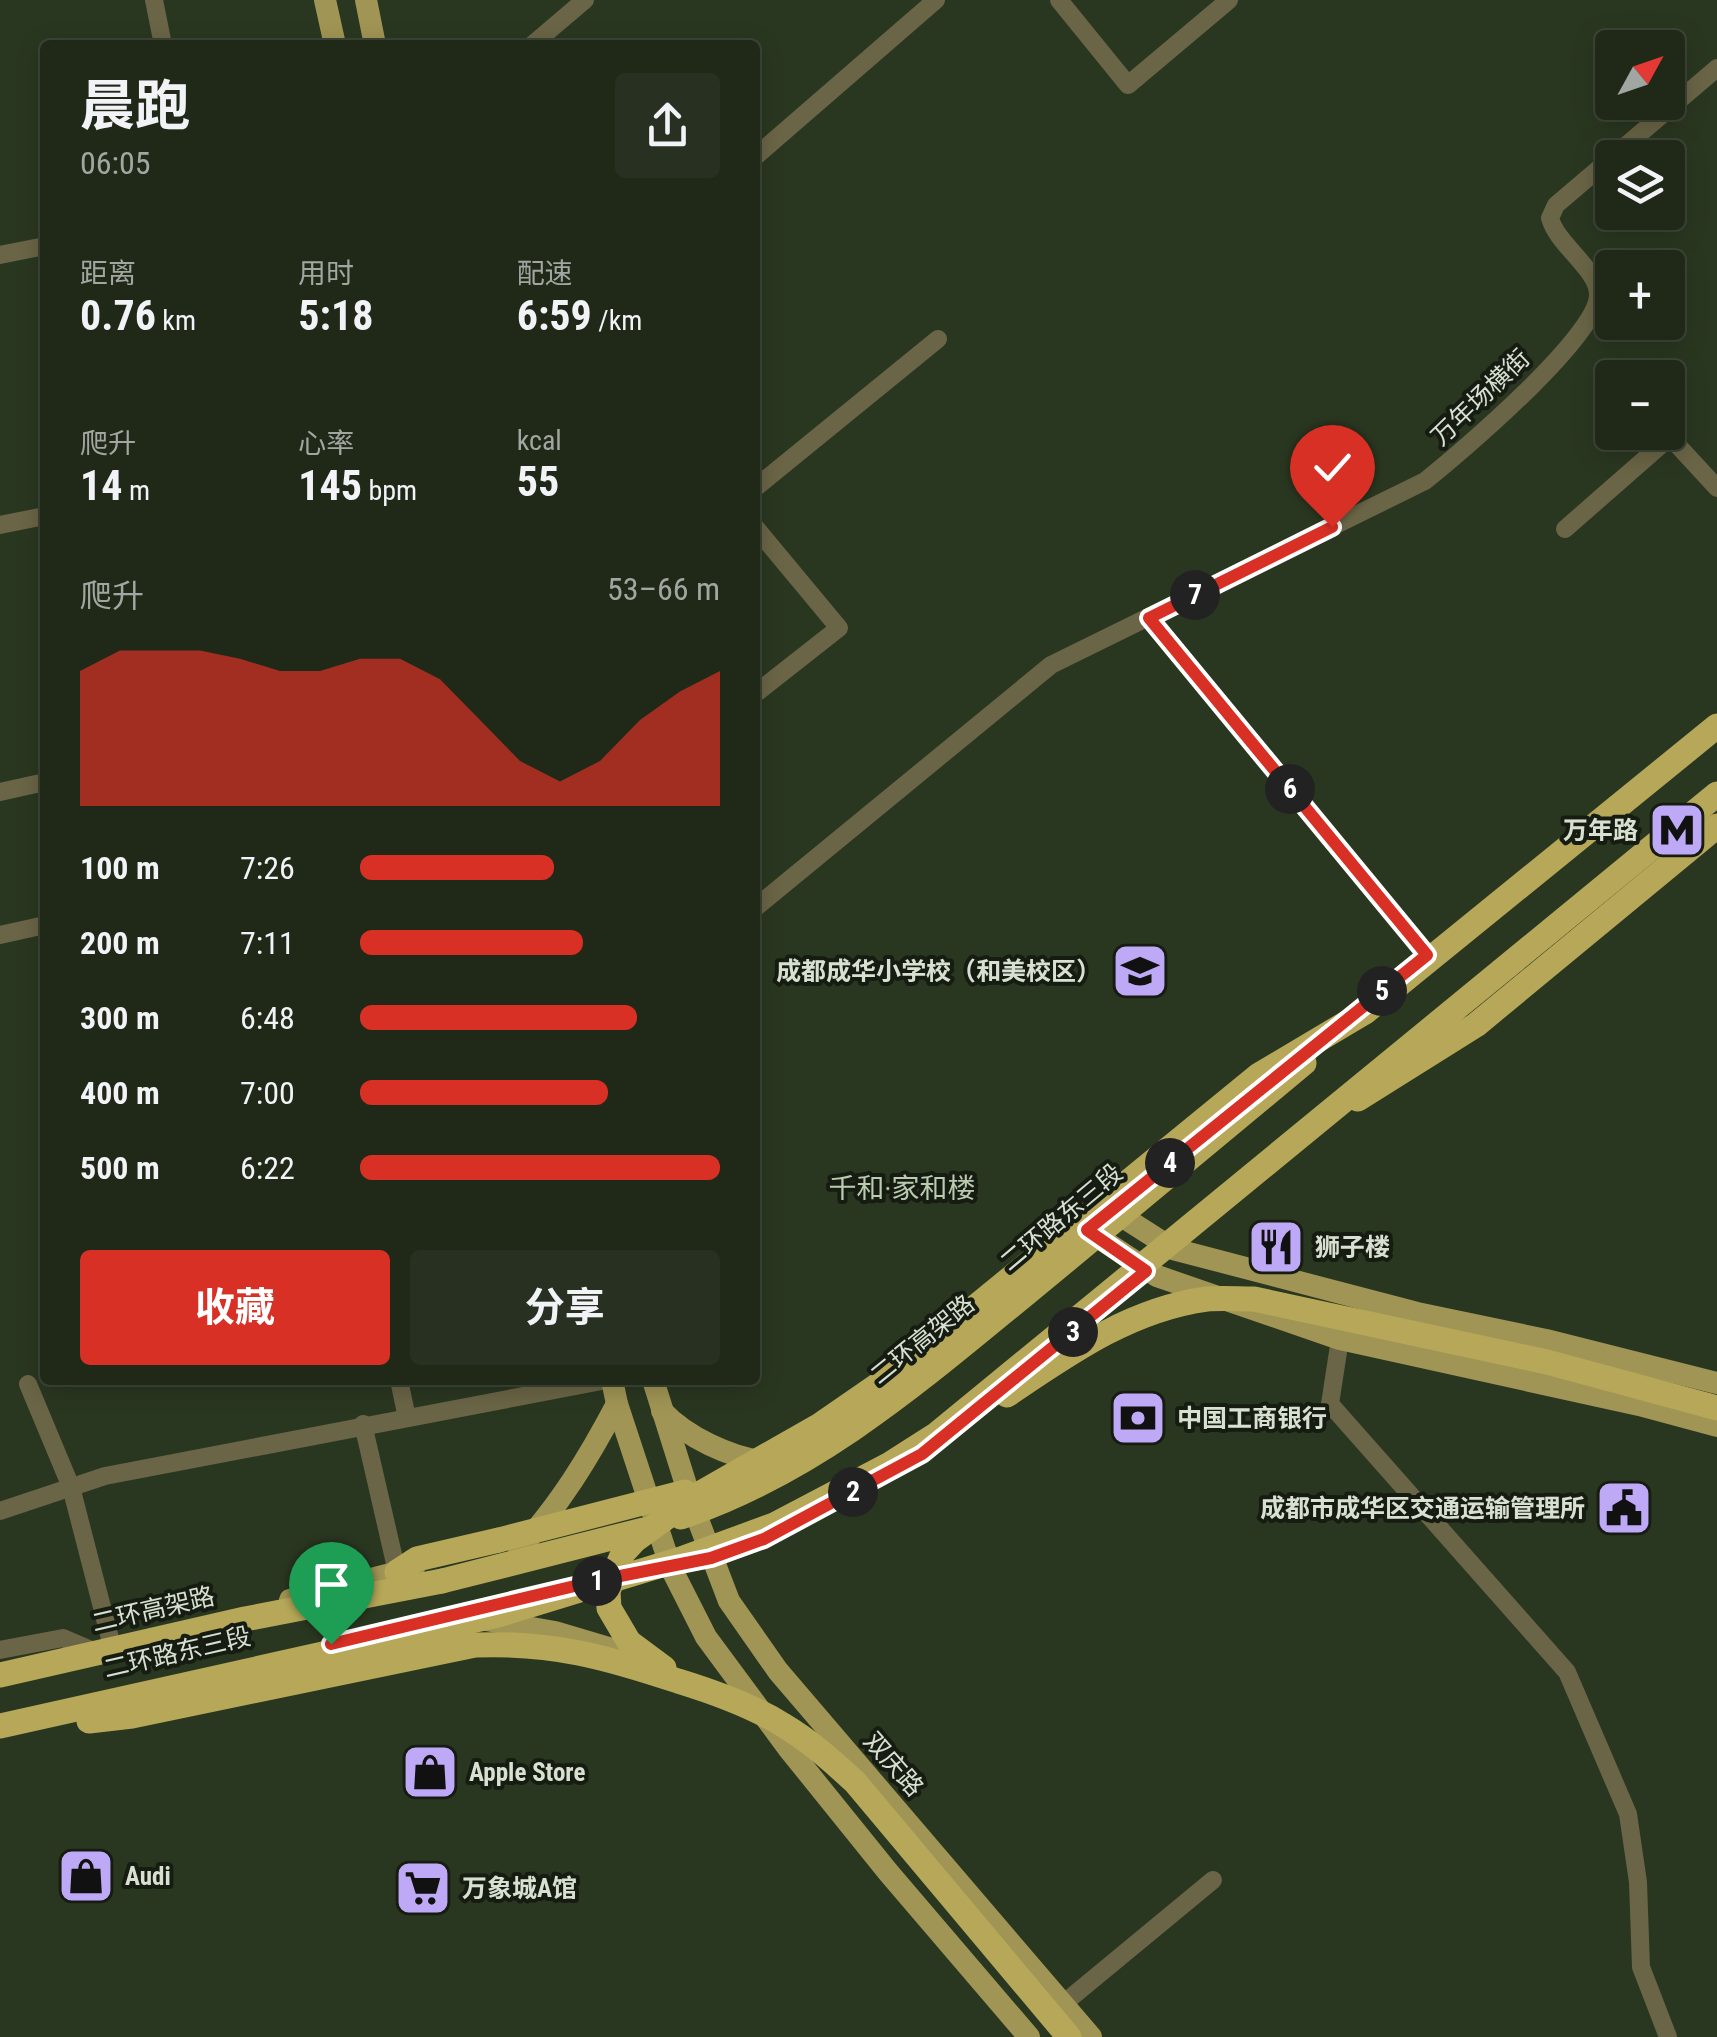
<!DOCTYPE html>
<html lang="zh">
<head>
<meta charset="utf-8">
<style>
  :root { --surface:#202918; --page:#283121; --text:#f1f3f6; --muted:#a2a6a2; --line:#3d4537; --accent:#d93025 }
  body { margin:0; font-family:"Roboto Condensed","Noto Sans SC",sans-serif; background:var(--page); color:var(--text); height:100vh; display:flex; flex-direction:column; font-size:38px; white-space:nowrap }
  * { box-sizing:border-box; margin:0 }
  p { font-size:32px; color:var(--muted) }
  .icon { flex:none; width:55px; height:55px; fill:none; stroke:currentColor; stroke-width:2; stroke-linecap:round; stroke-linejoin:round }
  .map { position:relative; flex:1; overflow:hidden }
  .side { position:absolute; left:40px; top:40px; width:720px; height:1345px; display:flex; flex-direction:column; background:var(--surface); border-radius:10px; box-shadow:0 5px 25px #0003,0 0 0 2px var(--line) }
  .side>* { flex:none }
  .needle { width:65px; rotate:50deg }
  .controls { position:absolute; left:1595px; top:30px; display:grid; gap:20px }
  .controls a { display:grid; place-items:center; width:90px; height:90px; border-radius:10px; background:var(--surface); box-shadow:0 5px 25px #0003,0 0 0 2px var(--line); font-size:50px }
  .pin { position:absolute; display:grid; place-items:center; width:85px; height:85px; color:#fff; margin:-102px -42px; border-radius:50% 50% 50% 0; rotate:-45deg; box-shadow:0 0 10px #0007 }
  .pin .icon { rotate:45deg }
  .km { position:absolute; width:50px; height:50px; margin:-25px; border-radius:50%; background:#222; color:#fff; font-size:28px; line-height:50px; text-align:center }
  .round { display:grid; place-items:center; flex:none; width:105px; height:105px; border-radius:10px; background:var(--page) }
  .summary { display:flex; align-items:center; justify-content:space-between; height:170px; padding:0 40px }
  h1 { font-size:55px; font-weight:700; line-height:75px }
  .figures { display:grid; grid-template-columns:repeat(3,1fr); gap:15px; height:170px; padding:10px 40px }
  .figures div { display:grid; align-content:center }
  .figures b { font-size:42px; font-weight:700 }
  .figures small { font-size:28px; font-weight:400 }
  .figures p { font-size:28px }
  .chart { height:280px; padding:20px 40px }
  .chart p { display:flex; justify-content:space-between }
  .chart svg { width:100%; height:180px; margin-top:10px; fill:var(--accent); opacity:.7 }
  .primary-button { display:flex; gap:20px; margin-top:auto; padding:20px 40px }
  .primary-button a { flex:1; height:115px; border-radius:10px; background:var(--accent); color:#fff; font-size:40px; font-weight:700; line-height:115px; text-align:center }
  .primary-button a+a { background:var(--page); color:var(--text) }
  ul { padding:0 40px; list-style:none; font-size:32px }
  li { display:grid; grid-template-columns:160px 120px 1fr; align-items:center; height:75px }
  li i { height:25px; border-radius:12px; background:var(--accent) }
  .map>svg:first-child { display:block }
  .lines { fill:none; stroke-linecap:round; stroke-linejoin:round }
  .minor { stroke:#6a6546; stroke-width:18 }
  .major { stroke:#a09554; stroke-width:22 }
  .highway { stroke:#b6a858; stroke-width:25 }
  .highway-bridge { stroke:#b6a858; stroke-width:25 }
  .route-casing { stroke:#fff; stroke-width:20 }
  .route { stroke:#d93025; stroke-width:12 }
  .labels { text-anchor:middle; stroke-width:8; stroke-linejoin:round; paint-order:stroke }
  .street-label { font-size:25px; fill:#d7e0d1; stroke:#161c12 }
  .poi-label { font-size:25px; font-weight:bold; fill:#d7e0d1; stroke:#161c12; text-anchor:start }
  .neighbourhood-label { font-size:28px; fill:#bacbaf; stroke:#161c12 }
</style>
</head>
<body>
<div class="map">
<svg width="1717" height="2037" viewBox="0 0 1717 2037">
  <rect width="100%" height="100%" fill="#2a3720"/>
  <g class="lines">
    <!-- minor -->
    <g class="minor">
      <polyline points="154,0 163,45"/>
      <polyline points="1059,0 1128,85 1229,0"/>
      <polyline points="532,45 585,0"/>
      <polyline points="755,157 936,0"/>
      <polyline points="0,255 45,246"/>
      <polyline points="755,488 938,339"/>
      <polyline points="0,525 45,516"/>
      <polyline points="755,527 839,628 755,694"/>
      <polyline points="1565,529 1670,437 1717,488"/>
      <polyline points="1149,617 1427,955"/>
      <polyline points="0,792 45,782"/>
      <path d="M755 908 1051 665 1425 481C1459 454 1598 336 1598 295 1599 270 1557 245 1550 218L1556 205 1717 68"/>
      <polyline points="0,935 45,925"/>
      <polyline points="1340,1339 1330,1404 1567,1672 1628,1814 1638,1882 1641,1967 1668,2037"/>
      <polyline points="399,1380 407,1418"/>
      <polyline points="28,1384 71,1487 112,1646"/>
      <polyline points="363,1424 397,1572"/>
      <polyline points="0,1511 105,1476 607,1380"/>
      <polyline points="0,1650 63,1638 91,1650"/>
      <polyline points="1063,2004 1213,1880"/>
    </g>
    <!-- major -->
    <g class="major">
      <polyline points="325,0 335,45"/>
      <polyline points="366,0 375,45"/>
      <polyline points="1112,1210 1173,1249 1417,1313 1546,1340 1717,1383"/>
      <polyline points="1087,1230 1157,1276 1340,1339 1639,1405 1717,1426"/>
      <polyline points="612,1380 617,1404 671,1568 706,1637 788,1748 888,1872 1029,2037"/>
      <polyline points="653,1380 692,1504 729,1601 778,1671 1091,2037"/>
      <path d="M662 1411C686 1437 731 1458 766 1462"/>
      <path d="M519 1549C560 1505 589 1457 617 1404"/>
      <polyline points="290,1600 414,1568"/>
      <polyline points="480,1619 555,1632 639,1657"/>
    </g>
    <!-- highway -->
    <g class="highway">
      <polyline points="1365,1012 1717,726"/>
      <polyline points="1358,1099 1476,1025 1717,826"/>
      <polyline points="397,1572 417,1559 499,1540"/>
      <polyline points="0,1675 245,1619 442,1581"/>
    </g>
    <!-- highway-bridge -->
    <g class="highway-bridge">
      <path d="M1007 1395C1069 1353 1131 1309 1207 1299 1222 1298 1238 1299 1254 1299L1547 1362 1717 1408"/>
      <path d="M681 1517C814 1472 917 1383 1023 1296 1117 1219 1210 1141 1304 1063"/>
      <polyline points="499,1540 685,1492"/>
      <polyline points="442,1581 643,1530"/>
      <polyline points="664,1668 629,1642 609,1608 608,1592 612,1579 623,1553 635,1540 699,1494 820,1425 891,1376 1259,1075 1365,1012"/>
      <path d="M89 1721 132 1716 475 1645C552 1642 606 1657 678 1681 714 1692 751 1705 783 1725 810 1741 832 1761 855 1782L1069 2037"/>
      <polyline points="0,1726 498,1615 681,1559 774,1525 890,1464 937,1434 1717,794"/>
    </g>
  </g>
  <g class="lines">
    <!-- route casing -->
    <g class="route-casing">
      <polyline id="route" points="331,1644 600,1580 711,1558 764,1539 922,1454 1146,1271 1087,1230 1427,955 1149,618 1332,527"/>
    </g>
    <!-- route -->
    <use href="#route" class="route"/>
  </g>
  <!-- icons -->
  <defs>
    <g id="metro-square" transform="scale(2.875)"><rect x="-9" y="-9" width="18" height="18" rx="4" fill="#bda9f5" stroke="#161c12"/><path d="M-5.5 5V-5H-3L0 0L3-5H5.5V5H3V-.5L0 4L-3-.5V5Z" fill="#111"/></g>
    <g id="school-square" transform="scale(2.875)"><rect x="-9" y="-9" width="18" height="18" rx="4" fill="#bda9f5" stroke="#161c12"/><path d="M0-5L7-2L0 1L-7-2ZM-4 1L0 2.5L4 1V4Q0 6-4 4Z" fill="#111"/></g>
    <g id="restaurant-square" transform="scale(2.875)"><rect x="-9" y="-9" width="18" height="18" rx="4" fill="#bda9f5" stroke="#161c12"/><path d="M-5-6h1v4h1v-4h1v4h1v-4h1v5L-1.5 .5V6h-2V.5L-5-1ZM5-6V6H3V1.5H1.5Q1.5-4 5-6Z" fill="#111"/></g>
    <g id="bank-square" transform="scale(2.875)"><rect x="-9" y="-9" width="18" height="18" rx="4" fill="#bda9f5" stroke="#161c12"/><path d="M-6-4H6V4H-6ZM0-2.3a2.3 2.3 0 1 0 0 4.6a2.3 2.3 0 1 0 0-4.6Z" fill="#111"/></g>
    <g id="civic-square" transform="scale(2.875)"><rect x="-9" y="-9" width="18" height="18" rx="4" fill="#bda9f5" stroke="#161c12"/><path d="M-.6-6.5H3V-4.5H.6V-3L4-1V1h2V6H-6V1h2V-1L-.6-3ZM-1.2 2.5V6h2.4V2.5Z" fill="#111"/></g>
    <g id="shop-square" transform="scale(2.875)"><rect x="-9" y="-9" width="18" height="18" rx="4" fill="#bda9f5" stroke="#161c12"/><path d="M-5-2.5h2.3a2.7 3.5 0 0 1 5.4 0H5L5.5 6h-11ZM-1.5-2.5h3a1.5 2.3 0 0 0-3 0Z" fill="#111"/></g>
    <g id="supermarket-square" transform="scale(2.875)"><rect x="-9" y="-9" width="18" height="18" rx="4" fill="#bda9f5" stroke="#161c12"/><path d="M-6-5.5h2.5l.6 2H6L4.5 2H-2.5L-4.4-4H-6ZM-1.5 3.2a1.3 1.3 0 1 0 .1 0ZM3 3.2a1.3 1.3 0 1 0 .1 0Z" fill="#111"/></g>
  </defs>
  <g fill-rule="evenodd">
    <use href="#metro-square" x="1677" y="830"/>
    <use href="#school-square" x="1140" y="971"/>
    <use href="#restaurant-square" x="1276" y="1247"/>
    <use href="#bank-square" x="1138" y="1418"/>
    <use href="#civic-square" x="1624" y="1508"/>
    <use href="#shop-square" x="430" y="1772"/>
    <use href="#shop-square" x="86" y="1876"/>
    <use href="#supermarket-square" x="423" y="1888"/>
  </g>
  <g class="labels">
    <!-- street labels -->
    <g class="street-label">
      <text transform="translate(1480 397) rotate(-44)" y="9">万年场横街</text>
      <text transform="translate(1061 1217) rotate(-40)" y="9">二环路东三段</text>
      <text transform="translate(922 1339) rotate(-39)" y="9">二环高架路</text>
      <text transform="translate(153 1609) rotate(-13)" y="9">二环高架路</text>
      <text transform="translate(177 1652) rotate(-13)" y="9">二环路东三段</text>
      <text transform="translate(894 1764) rotate(49)" y="9">双庆路</text>
    </g>
    <!-- poi labels -->
    <g class="poi-label">
      <text x="1638" y="839" text-anchor="end">万年路</text>
      <text x="1101" y="980" text-anchor="end">成都成华小学校（和美校区）</text>
      <text x="1315" y="1256">狮子楼</text>
      <text x="1177" y="1427">中国工商银行</text>
      <text x="1585" y="1517" text-anchor="end">成都市成华区交通运输管理所</text>
      <text x="469" y="1781">Apple Store</text>
      <text x="125" y="1885">Audi</text>
      <text x="462" y="1897">万象城A馆</text>
    </g>
    <!-- neighbourhood labels -->
    <g class="neighbourhood-label">
      <text x="902" y="1198">千和·家和楼</text>
    </g>
  </g>
</svg>
<div class="controls">
<a><svg class="needle" viewBox="-14 -14 28 28"><path d="M0-13l5 13h-10z" fill="#e53935"/><path d="M0 13l5-13h-10z" fill="#a2a6a2"/></svg></a>
<a><svg class="icon" aria-label="layers" viewBox="0 0 24 24"><path d="M12 4l9 5-9 5-9-5zM3 14l9 5 9-5"/></svg></a>
<a>+</a>
<a>−</a>
</div>
<div class="pin" style="left:331px;top:1644px;background:#1e9e55"><svg class="icon" aria-label="arrive" viewBox="0 0 24 24"><path d="M6 21V4h12l-3 4 3 4H6"/></svg></div>
<div class="pin" style="left:1332px;top:527px;background:#d93025"><svg class="icon" aria-label="check" viewBox="0 0 24 24"><path d="M5 12l5 5 9-10"/></svg></div>
<b class="km" style="left:597px;top:1581px">1</b>
<b class="km" style="left:853px;top:1492px">2</b>
<b class="km" style="left:1073px;top:1332px">3</b>
<b class="km" style="left:1170px;top:1163px">4</b>
<b class="km" style="left:1382px;top:991px">5</b>
<b class="km" style="left:1290px;top:789px">6</b>
<b class="km" style="left:1195px;top:595px">7</b>
<section class="side">
<div class="summary"><div><h1>晨跑</h1><p>06:05</p></div><a class="round"><svg class="icon" aria-label="share" viewBox="0 0 24 24"><path d="M12 15V3M7 8l5-5 5 5M5 13v7h14v-7"/></svg></a></div>
<div class="figures">
<div><p>距离</p><b>0.76<small> km</small></b></div>
<div><p>用时</p><b>5:18</b></div>
<div><p>配速</p><b>6:59<small> /km</small></b></div>
</div>
<div class="figures">
<div><p>爬升</p><b>14<small> m</small></b></div>
<div><p>心率</p><b>145<small> bpm</small></b></div>
<div><p>kcal</p><b>55</b></div>
</div>
<div class="chart"><p><span>爬升</span>53–66 m</p>
<svg viewBox="0 0 160 44" preserveAspectRatio="none"><path d="M0 44V11L10 6L20 6L30 6L40 8L50 11L60 11L70 8L80 8L90 13L100 23L110 33L120 38L130 33L140 23L150 16L160 11V44z"/></svg>
</div>
<ul>
<li><b>100 m</b>7:26<i style="width:54%"></i></li>
<li><b>200 m</b>7:11<i style="width:62%"></i></li>
<li><b>300 m</b>6:48<i style="width:77%"></i></li>
<li><b>400 m</b>7:00<i style="width:69%"></i></li>
<li><b>500 m</b>6:22<i style="width:100%"></i></li>
</ul>
<div class="primary-button"><a>收藏</a><a>分享</a></div>
</section>
</div>
</body>
</html>
